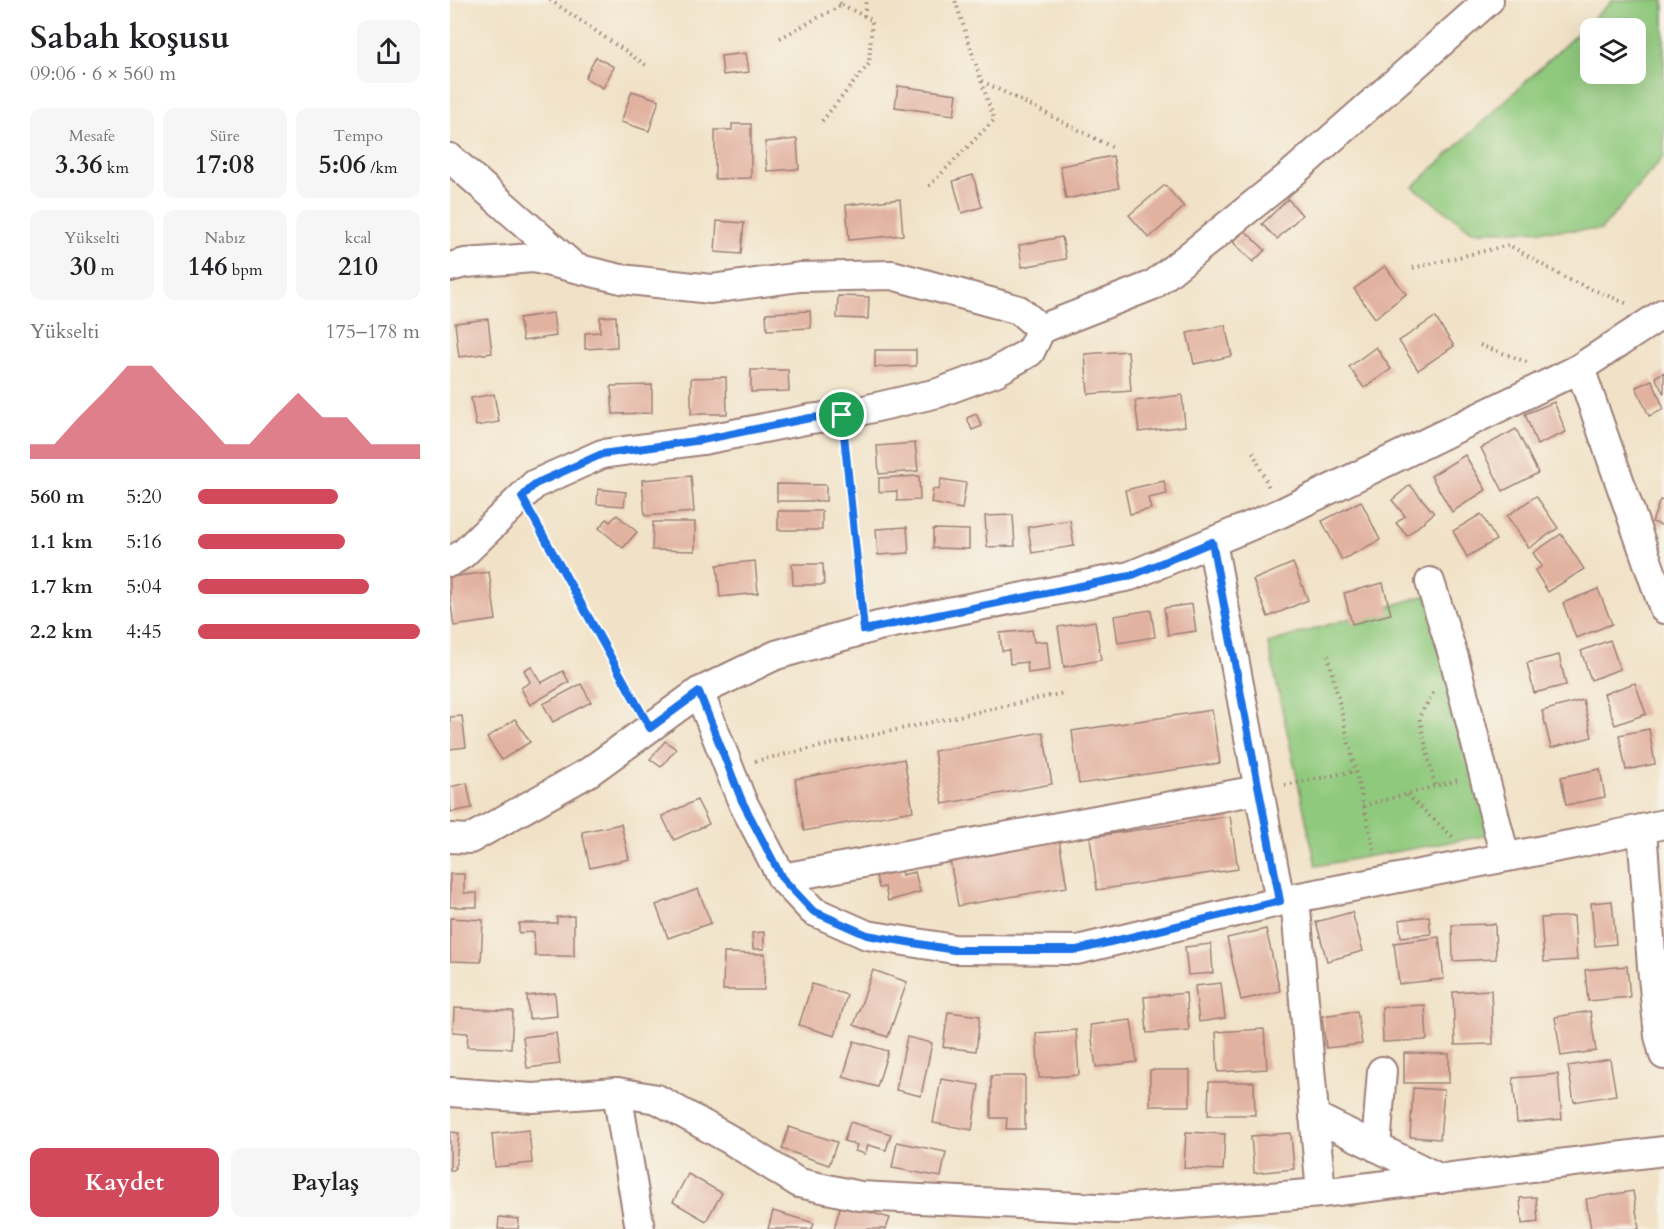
<!DOCTYPE html>
<html lang="tr">
<head>
<meta charset="utf-8">
<style>
  :root { --surface:#fff; --page:#f6f6f6; --text:#202124; --muted:#757577; --accent:#d1495b }
  body { margin:0; font-family:Cardo,serif; background:var(--page); color:var(--text); height:100vh; display:flex; flex-direction:column; font-size:22px; white-space:nowrap }
  * { box-sizing:border-box; margin:0 }
  p { font-size:20px; color:var(--muted) }
  .icon { flex:none; width:33px; height:33px; fill:none; stroke:currentColor; stroke-width:2; stroke-linecap:round; stroke-linejoin:round }
  .map { position:relative; flex:1; overflow:hidden }
  .sheet { display:flex; flex-direction:column; background:var(--surface); width:450px }
  .sheet>* { flex:none }
  .fabs { position:absolute; left:1130px; top:18px; display:grid; gap:12px }
  .fabs a { display:grid; place-items:center; width:66px; height:66px; border-radius:12px; background:var(--surface); box-shadow:0 6px 24px #0002; font-size:30px }
  .pin { position:absolute; display:grid; place-items:center; width:51px; height:51px; color:#fff; margin:-26px; border:3px solid #fff; border-radius:50%; box-shadow:0 2px 6px #0007 }
  .round { display:grid; place-items:center; flex:none; width:63px; height:63px; border-radius:12px; background:var(--page) }
  .overview { display:flex; align-items:center; justify-content:space-between; height:102px; padding:0 30px }
  h1 { font-size:33px; font-weight:700; line-height:45px }
  .metrics { display:grid; grid-template-columns:repeat(3,1fr); gap:9px; height:102px; padding:6px 30px }
  .metrics div { display:grid; align-content:center; border-radius:12px; background:var(--page); text-align:center }
  .metrics b { font-size:26px; font-weight:700 }
  .metrics small { font-size:16px; font-weight:400 }
  .metrics p { font-size:16px }
  .chart { height:168px; padding:12px 30px }
  .chart p { display:flex; justify-content:space-between }
  .chart svg { width:100%; height:108px; margin-top:6px; fill:var(--accent); opacity:.7 }
  .cta { display:flex; gap:12px; margin-top:auto; padding:12px 30px }
  .cta a { flex:1; height:69px; border-radius:12px; background:var(--accent); color:#fff; font-size:24px; font-weight:700; line-height:69px; text-align:center }
  .cta a+a { background:var(--page); color:var(--text) }
  ul { padding:0 30px; list-style:none; font-size:20px }
  li { display:grid; grid-template-columns:96px 72px 1fr; align-items:center; height:45px }
  li i { height:15px; border-radius:8px; background:var(--accent) }
  main { display:flex; flex:1; min-height:0 }
  .map>svg:first-child { display:block }
  .green { fill:#8fc97d; stroke:#6c7454; stroke-width:1.5; fill-rule:evenodd }
  .building { fill:#e2b2a1 }
  .lines { fill:none; stroke-linecap:round; stroke-linejoin:round }
  .street-casing { stroke:#9e8079; stroke-width:32 }
  .path { stroke:#9e8079; stroke-width:4; stroke-dasharray:1.5 4.5; stroke-linecap:butt }
  .street { stroke:#fff; stroke-width:28 }
  .route-casing { stroke:#fff; stroke-width:12 }
  .route { stroke:#1a73e8; stroke-width:8 }
</style>
</head>
<body>
<main>
<section class="sheet">
<div class="overview"><div><h1>Sabah koşusu</h1><p>09:06 · 6 × 560 m</p></div><a class="round"><svg class="icon" aria-label="share" viewBox="0 0 24 24"><path d="M12 15V3M7 8l5-5 5 5M5 13v7h14v-7"/></svg></a></div>
<div class="metrics">
<div><p>Mesafe</p><b>3.36<small> km</small></b></div>
<div><p>Süre</p><b>17:08</b></div>
<div><p>Tempo</p><b>5:06<small> /km</small></b></div>
</div>
<div class="metrics">
<div><p>Yükselti</p><b>30<small> m</small></b></div>
<div><p>Nabız</p><b>146<small> bpm</small></b></div>
<div><p>kcal</p><b>210</b></div>
</div>
<div class="chart"><p><span>Yükselti</span>175–178 m</p>
<svg viewBox="0 0 160 44" preserveAspectRatio="none"><path d="M0 44V38L10 38L20 27L30 17L40 6L50 6L60 17L70 27L80 38L90 38L100 27L110 17L120 27L130 27L140 38L150 38L160 38V44z"/></svg>
</div>
<ul>
<li><b>560 m</b>5:20<i style="width:63%"></i></li>
<li><b>1.1 km</b>5:16<i style="width:66%"></i></li>
<li><b>1.7 km</b>5:04<i style="width:77%"></i></li>
<li><b>2.2 km</b>4:45<i style="width:100%"></i></li>
</ul>
<div class="cta"><a>Kaydet</a><a>Paylaş</a></div>
</section>
<div class="map">
<svg width="1214" height="1229" viewBox="0 0 1214 1229">
  <rect width="100%" height="100%" fill="#f7f3e8"/>
  <filter id="ink" filterUnits="userSpaceOnUse"><feTurbulence type="fractalNoise" baseFrequency=".0167" numOctaves="2"/><feDisplacementMap in="SourceGraphic" scale="12" xChannelSelector="R" yChannelSelector="G"/><feConvolveMatrix kernelMatrix="1 2 1 2 8 2 1 2 1" color-interpolation-filters="sRGB"/></filter>
  <filter id="wash" filterUnits="userSpaceOnUse"><feTurbulence type="fractalNoise" baseFrequency=".008" numOctaves="4" result="noise"/><feDisplacementMap in="SourceGraphic" scale="24" xChannelSelector="R" yChannelSelector="G"/><feGaussianBlur stdDeviation="1.35" result="paint"/><feColorMatrix in="noise" values="0 0 0 0 0 0 0 0 0 0 0 0 0 0 0 0 0 1.4 0 .05"/><feComposite in="paint" operator="in"/></filter>
  <g filter="url(#wash)">
    <rect width="100%" height="100%" fill="#f1e2c7"/>
    <!-- green -->
    <g class="green">
      <path d="M1163 0H1214V156L1151 230 1022 231 963 187ZM1185 28V74H1140V28Z"/>
      <polygon points="977,595 1045,834 866,866 818,643"/>
    </g>
    <g id="blocks">
      <!-- building -->
      <g class="building">
        <polygon points="296,53 299,72 273,75 271,56"/>
        <polygon points="146,57 164,67 153,88 135,78"/>
        <polygon points="448,86 507,94 504,115 445,107"/>
        <polygon points="182,91 209,100 199,131 171,122"/>
        <polygon points="282,124 301,124 301,178 265,179 265,130 282,130"/>
        <polygon points="347,139 349,169 317,171 315,142"/>
        <polygon points="663,156 669,188 616,199 610,166"/>
        <polygon points="523,175 532,207 512,213 503,181"/>
        <polygon points="715,185 734,207 699,238 679,215"/>
        <polygon points="450,199 453,235 399,240 396,205"/>
        <polygon points="838,199 852,215 827,239 812,224"/>
        <polygon points="267,221 294,223 291,254 265,252"/>
        <polygon points="795,231 815,250 803,262 783,242"/>
        <polygon points="612,237 616,259 572,267 569,245"/>
        <polygon points="935,266 956,294 925,318 904,289"/>
        <polygon points="388,296 419,297 418,319 387,318"/>
        <polygon points="360,311 361,328 317,330 316,313"/>
        <polygon points="103,313 106,336 73,341 69,318"/>
        <polygon points="166,316 167,347 135,349 135,333 150,332 150,317"/>
        <polygon points="985,317 1004,346 968,370 949,341"/>
        <polygon points="38,319 42,353 9,357 5,323"/>
        <polygon points="775,325 782,356 744,364 737,333"/>
        <polygon points="926,347 941,369 914,388 899,367"/>
        <polygon points="425,350 466,350 466,366 425,367"/>
        <polygon points="678,351 681,391 638,394 635,354"/>
        <polygon points="301,370 338,370 339,391 301,392"/>
        <polygon points="1214,372 1214,394 1205,377"/>
        <polygon points="276,377 277,414 241,414 241,378"/>
        <polygon points="1202,380 1214,409 1199,416 1186,387"/>
        <polygon points="202,385 202,413 163,414 161,386"/>
        <polygon points="44,394 49,422 26,426 21,398"/>
        <polygon points="732,395 735,426 689,432 685,401"/>
        <polygon points="1104,402 1116,432 1087,445 1075,414"/>
        <polygon points="526,414 532,426 522,430 517,418"/>
        <polygon points="1066,429 1088,473 1053,491 1031,448"/>
        <polygon points="465,443 468,471 429,474 427,446"/>
        <polygon points="1015,455 1036,490 1002,512 981,476"/>
        <polygon points="241,476 244,512 195,516 192,480"/>
        <polygon points="469,476 470,500 447,501 447,491 429,492 429,478"/>
        <polygon points="491,479 516,483 512,509 481,503 483,489 489,490"/>
        <polygon points="714,481 717,494 698,498 701,509 680,514 675,490"/>
        <polygon points="327,484 376,485 376,501 327,501"/>
        <polygon points="960,485 984,513 957,536 946,523 955,516 942,500"/>
        <polygon points="148,489 176,492 174,506 147,504"/>
        <polygon points="1086,496 1108,528 1079,548 1057,516"/>
        <polygon points="1210,500 1214,501 1214,526 1202,522"/>
        <polygon points="911,501 930,540 892,560 872,521"/>
        <rect x="328" y="511" width="44" height="19"/>
        <polygon points="1031,514 1046,540 1017,557 1003,531"/>
        <polygon points="167,515 187,532 173,548 149,528 157,519 160,522"/>
        <polygon points="563,515 565,546 537,547 535,516"/>
        <polygon points="620,520 624,546 582,553 578,527"/>
        <polygon points="203,522 245,522 245,551 202,550"/>
        <polygon points="457,527 459,553 428,555 426,529"/>
        <polygon points="483,529 519,530 519,549 483,548"/>
        <polygon points="1111,534 1134,569 1098,592 1085,571 1092,566 1083,553"/>
        <polygon points="305,561 308,593 270,597 267,565"/>
        <polygon points="843,563 858,600 818,617 803,580"/>
        <polygon points="342,564 373,564 374,585 343,585"/>
        <polygon points="39,572 46,620 4,626 0,598 0,577"/>
        <polygon points="933,583 941,614 902,624 894,593"/>
        <polygon points="1148,589 1162,624 1126,638 1113,603"/>
        <polygon points="742,604 746,631 718,635 714,608"/>
        <polygon points="701,610 705,637 668,643 664,616"/>
        <polygon points="645,621 651,660 614,667 608,627"/>
        <polygon points="582,630 584,642 597,641 600,670 578,673 577,662 560,664 559,650 552,651 550,633"/>
        <polygon points="1160,640 1170,669 1141,680 1131,651"/>
        <polygon points="1109,655 1116,685 1084,693 1077,663"/>
        <polygon points="81,666 91,683 113,671 119,682 80,705 71,688 80,682 74,670"/>
        <polygon points="1185,683 1196,714 1165,725 1154,694"/>
        <polygon points="131,684 141,702 103,722 93,704"/>
        <polygon points="1133,700 1142,737 1101,748 1092,711"/>
        <polygon points="762,710 770,763 629,784 622,731"/>
        <polygon points="12,716 16,747 0,749 0,717"/>
        <polygon points="65,719 80,742 52,760 37,738"/>
        <polygon points="1199,729 1205,764 1176,770 1169,735"/>
        <polygon points="593,732 602,784 493,804 484,751"/>
        <polygon points="215,741 226,749 211,767 200,759"/>
        <polygon points="454,759 463,811 354,831 345,779"/>
        <polygon points="1150,769 1155,797 1116,805 1111,777"/>
        <polygon points="17,783 22,808 1,812 0,787"/>
        <polygon points="247,800 259,824 224,840 212,816"/>
        <polygon points="780,816 788,869 647,890 640,837"/>
        <polygon points="171,824 179,859 140,868 132,832"/>
        <polygon points="608,834 617,887 508,906 499,854"/>
        <polygon points="449,861 452,875 465,872 470,892 438,901 435,887 429,888 424,868"/>
        <polygon points="0,874 14,874 14,893 27,893 27,907 0,907"/>
        <polygon points="248,889 261,923 218,938 206,905"/>
        <polygon points="1162,901 1166,944 1145,946 1141,903"/>
        <polygon points="902,912 913,951 877,961 866,922"/>
        <polygon points="124,916 124,956 85,956 84,932 69,933 69,923 107,923 107,917"/>
        <polygon points="979,916 981,934 951,937 949,920"/>
        <polygon points="1124,916 1127,960 1094,962 1091,918"/>
        <polygon points="0,918 33,920 31,962 0,961"/>
        <polygon points="1045,924 1046,959 1003,961 1002,925"/>
        <polygon points="816,929 830,991 791,1000 777,938"/>
        <polygon points="314,932 314,949 303,949 302,933"/>
        <polygon points="989,937 994,979 949,984 944,943"/>
        <polygon points="761,944 763,973 738,975 735,947"/>
        <polygon points="274,953 315,954 314,990 273,990"/>
        <polygon points="1177,966 1180,997 1138,1001 1135,970"/>
        <polygon points="423,970 457,982 438,1037 404,1025"/>
        <polygon points="771,983 775,1018 749,1022 745,986"/>
        <polygon points="362,984 397,995 385,1036 349,1025"/>
        <polygon points="1041,990 1043,1044 1005,1045 1003,992"/>
        <polygon points="105,993 107,1016 79,1019 77,996"/>
        <polygon points="736,993 739,1030 697,1033 694,997"/>
        <polygon points="975,1005 977,1040 933,1042 932,1007"/>
        <polygon points="4,1008 63,1011 61,1048 17,1047 18,1033 3,1032"/>
        <polygon points="907,1011 912,1044 876,1048 872,1016"/>
        <polygon points="1140,1011 1146,1051 1111,1056 1105,1017"/>
        <polygon points="498,1012 530,1016 526,1051 493,1047"/>
        <polygon points="681,1020 687,1062 646,1067 640,1025"/>
        <polygon points="814,1029 817,1069 768,1072 766,1032"/>
        <polygon points="626,1030 629,1075 589,1078 586,1033"/>
        <polygon points="106,1033 110,1064 77,1068 73,1037"/>
        <polygon points="457,1037 482,1043 471,1096 446,1090"/>
        <polygon points="404,1041 438,1051 427,1087 393,1077"/>
        <polygon points="954,1053 999,1054 999,1083 954,1083"/>
        <polygon points="1160,1059 1166,1095 1124,1102 1118,1066"/>
        <rect x="700" y="1070" width="40" height="36"/>
        <polygon points="1108,1074 1112,1119 1067,1123 1063,1078"/>
        <polygon points="541,1076 575,1076 575,1129 556,1129 557,1118 541,1118"/>
        <polygon points="491,1079 529,1085 522,1130 483,1123"/>
        <polygon points="759,1082 804,1082 805,1115 758,1115"/>
        <polygon points="963,1088 994,1090 990,1139 960,1137"/>
        <polygon points="400,1122 441,1134 436,1150 418,1145 415,1154 405,1151 407,1145 394,1141"/>
        <polygon points="339,1127 387,1142 379,1165 332,1149"/>
        <polygon points="79,1130 82,1163 45,1167 42,1134"/>
        <polygon points="0,1132 9,1133 5,1170 0,1170"/>
        <polygon points="736,1132 775,1134 773,1170 734,1168"/>
        <polygon points="841,1133 844,1169 804,1173 801,1136"/>
        <polygon points="447,1142 496,1152 491,1177 442,1168"/>
        <polygon points="238,1174 272,1193 256,1221 223,1202"/>
        <polygon points="1183,1191 1189,1229 1141,1229 1136,1199"/>
        <polygon points="1086,1197 1088,1222 1072,1224 1070,1198"/>
        <polygon points="391,1204 440,1218 436,1229 384,1229"/>
        <polygon points="323,1211 364,1223 362,1229 318,1229"/>
        <polygon points="49,1217 69,1219 68,1229 48,1229"/>
      </g>
    </g>
  </g>
  <g filter="url(#ink)">
    <use href="#blocks" fill-opacity="0" stroke="#9e8079" stroke-width="1.5"/>
    <g class="lines">
      <!-- street casing -->
      <g class="street-casing">
        <g id="street">
          <polyline points="0,158 122,265"/>
          <polyline points="0,267 15,263 83,258 171,279 261,289 350,277 442,275 569,310 591,329"/>
          <polyline points="1130,368 1214,609"/>
          <polyline points="762,542 830,901"/>
          <polyline points="0,562 13,554 85,484 152,454 253,440 360,419 392,415 488,393 545,372 580,352 591,329 703,285 838,177 1039,0"/>
          <polyline points="980,582 1004,658 1055,857"/>
          <polyline points="249,692 292,801 332,878 363,911 417,935 504,949 627,950 845,898 1124,844 1214,824"/>
          <polyline points="1192,829 1202,967 1209,1036 1214,1055"/>
          <polyline points="0,838 20,839 139,772 249,692 326,655 428,626 680,576 831,513 1114,376 1130,368 1214,313"/>
          <polyline points="332,878 808,790"/>
          <polyline points="845,898 871,1193"/>
          <polyline points="0,1092 83,1098 167,1092 207,1099 279,1139 349,1183 410,1196 667,1209 871,1193 1214,1151"/>
          <polyline points="167,1092 190,1229"/>
          <polyline points="864,1116 991,1179"/>
          <polyline points="926,1147 932,1071"/>
        </g>
      </g>
      <!-- path -->
      <g class="path">
        <polyline points="100,0 197,66"/>
        <polyline points="414,16 416,0"/>
        <polyline points="330,38 392,5 386,0"/>
        <polyline points="532,81 664,148"/>
        <polyline points="372,121 419,64 422,20 392,5"/>
        <polyline points="479,186 544,120 505,0"/>
        <polyline points="963,268 1059,245 1115,278 1178,304"/>
        <polyline points="1030,345 1077,362"/>
        <polyline points="395,443 412,602"/>
        <polyline points="803,452 819,488"/>
        <polyline points="85,521 187,704"/>
        <polyline points="878,655 925,854"/>
        <polyline points="983,693 969,717 985,786"/>
        <polyline points="305,761 614,693"/>
        <polyline points="835,785 905,771"/>
        <polyline points="957,795 1004,838"/>
        <polyline points="913,806 1008,780"/>
      </g>
      <!-- street -->
      <use href="#street" class="street"/>
    </g>
  </g>
  <g class="lines" filter="url(#ink)">
    <!-- route casing -->
    <g class="route-casing">
      <polygon id="route" points="392,415 414,630 680,576 762,542 830,901 627,950 504,950 417,935 363,911 332,878 292,801 249,692 200,728 72,497 85,484 152,454 252,440 360,418"/>
    </g>
    <!-- route -->
    <use href="#route" class="route"/>
  </g>
</svg>
<div class="fabs">
<a><svg class="icon" aria-label="layers" viewBox="0 0 24 24"><path d="M12 4l9 5-9 5-9-5zM3 14l9 5 9-5"/></svg></a>
</div>
<div class="pin" style="left:392px;top:415px;background:#1e9e55"><svg class="icon" aria-label="arrive" viewBox="0 0 24 24"><path d="M6 21V4h12l-3 4 3 4H6"/></svg></div>
</div>
</main>
</body>
</html>
